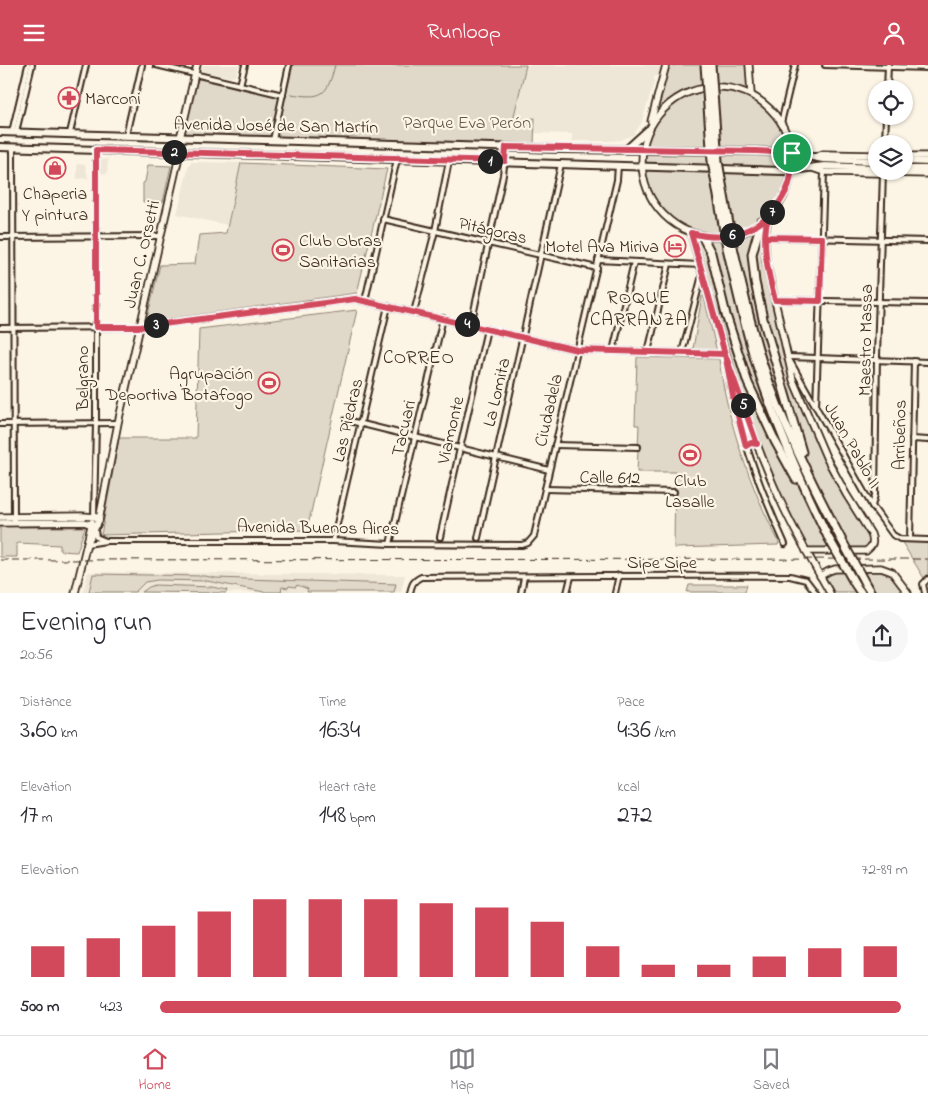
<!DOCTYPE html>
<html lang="en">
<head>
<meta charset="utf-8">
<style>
  :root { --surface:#fff; --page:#f7f7f7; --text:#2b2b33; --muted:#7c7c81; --line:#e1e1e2; --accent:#d1495b }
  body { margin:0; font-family:"Indie Flower",sans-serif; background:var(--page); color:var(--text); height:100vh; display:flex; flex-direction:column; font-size:19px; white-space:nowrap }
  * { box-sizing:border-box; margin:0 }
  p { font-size:16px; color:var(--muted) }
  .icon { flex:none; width:28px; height:28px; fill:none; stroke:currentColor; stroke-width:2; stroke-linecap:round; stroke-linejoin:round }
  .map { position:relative; height:528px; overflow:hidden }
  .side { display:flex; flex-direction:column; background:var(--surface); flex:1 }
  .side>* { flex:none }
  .controls { position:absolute; left:868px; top:15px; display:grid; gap:10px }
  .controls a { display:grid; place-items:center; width:45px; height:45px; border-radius:50%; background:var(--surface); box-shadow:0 1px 4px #0004; font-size:25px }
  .pin { position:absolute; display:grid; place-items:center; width:42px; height:42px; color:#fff; margin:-21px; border:2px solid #fff; border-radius:50%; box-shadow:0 1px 5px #0007 }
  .km { position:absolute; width:25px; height:25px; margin:-12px; border-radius:50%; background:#222; color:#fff; font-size:14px; line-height:25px; text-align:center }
  .round { display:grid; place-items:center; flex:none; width:52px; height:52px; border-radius:26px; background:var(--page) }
  .headline { display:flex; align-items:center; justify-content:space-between; height:85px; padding:0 20px }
  h1 { font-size:28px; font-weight:600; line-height:38px }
  .figures { display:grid; grid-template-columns:repeat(3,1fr); gap:8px; height:85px; padding:5px 20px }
  .figures div { display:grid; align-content:center }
  .figures b { font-size:25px; font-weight:600 }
  .figures small { font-size:14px; font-weight:400 }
  .figures p { font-size:14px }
  .chart { height:140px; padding:10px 20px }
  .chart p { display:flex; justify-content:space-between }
  .chart svg { width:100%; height:90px; margin-top:5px; stroke:var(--accent); stroke-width:6 }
  ul { padding:0 20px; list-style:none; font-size:16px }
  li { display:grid; grid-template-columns:80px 60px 1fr; align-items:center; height:38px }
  li i { height:12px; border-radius:6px; background:var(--accent) }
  header { display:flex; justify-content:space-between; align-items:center; height:65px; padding:0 20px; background:var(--accent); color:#fff; font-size:22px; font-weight:600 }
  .menu { display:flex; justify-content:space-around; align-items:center; height:70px; border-top:1px solid var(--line); background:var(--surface); font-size:14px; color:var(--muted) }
  .menu a { display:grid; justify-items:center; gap:2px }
  .menu .active { color:var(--accent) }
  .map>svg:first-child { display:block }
  .built { fill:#eee6d6 }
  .green { fill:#e0d8c8; stroke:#8e8173 }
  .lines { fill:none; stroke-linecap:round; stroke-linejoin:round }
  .stream { stroke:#85796b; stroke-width:1 }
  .street-casing { stroke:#3b2a1e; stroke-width:8 }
  .secondary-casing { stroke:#3b2a1e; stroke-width:9 }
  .primary-casing { stroke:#3b2a1e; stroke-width:10 }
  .highway-casing { stroke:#3b2a1e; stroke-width:11 }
  .street { stroke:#fcf5e5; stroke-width:4 }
  .secondary { stroke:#fcf5e5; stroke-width:5.5 }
  .primary { stroke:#fcf5e5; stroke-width:6 }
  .highway { stroke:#fcf5e5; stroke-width:7 }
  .rail { stroke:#3b2a1e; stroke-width:1; stroke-dasharray:8 4; stroke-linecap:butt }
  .highway-bridge-casing { stroke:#3b2a1e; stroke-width:11; stroke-linecap:butt }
  .highway-bridge { stroke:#fcf5e5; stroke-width:7 }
  .route-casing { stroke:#fff; stroke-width:10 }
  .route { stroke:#d1495b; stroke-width:6 }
  .labels { text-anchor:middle; stroke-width:4.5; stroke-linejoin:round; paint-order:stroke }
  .poi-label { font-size:18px; fill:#3b2a1e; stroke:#fcf5e5; text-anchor:start }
  .park-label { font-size:18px; fill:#645648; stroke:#fcf5e5 }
  .street-label { font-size:18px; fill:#3b2a1e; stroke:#fcf5e5 }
  .neighbourhood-label { font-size:19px; letter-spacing:1px; fill:#3b2a1e; stroke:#fcf5e5 }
</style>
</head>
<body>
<header><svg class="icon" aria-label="menu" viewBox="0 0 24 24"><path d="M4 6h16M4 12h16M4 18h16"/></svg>Runloop<svg class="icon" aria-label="person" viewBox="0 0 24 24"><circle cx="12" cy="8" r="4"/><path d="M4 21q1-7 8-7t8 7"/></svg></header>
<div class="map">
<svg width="928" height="528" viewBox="0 0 928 528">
  <rect width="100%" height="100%" fill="#fcf5e5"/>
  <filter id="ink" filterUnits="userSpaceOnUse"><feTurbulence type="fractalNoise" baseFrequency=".02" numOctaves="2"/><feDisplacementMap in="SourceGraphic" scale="10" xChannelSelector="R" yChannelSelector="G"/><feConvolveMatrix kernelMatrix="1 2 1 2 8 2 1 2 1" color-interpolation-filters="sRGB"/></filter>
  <g filter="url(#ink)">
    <!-- built -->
    <g class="built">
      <polygon points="203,0 239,0 236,11 230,12 203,7 202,5"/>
      <polygon points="526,0 661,0 659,10 654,12 654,18 641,59 633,70 621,75 607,76 572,76 572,69 534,68 535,54 513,55"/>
      <polygon points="108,94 107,109 97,108 96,98 100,95"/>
      <polygon points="192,97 241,98 227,160 177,149 189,100"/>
      <polygon points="77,99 85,100 88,113 77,114"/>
      <polygon points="88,507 405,510 401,527 83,528"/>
    </g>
    <!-- green -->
    <g class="green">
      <polygon points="293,0 526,0 513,55 535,53 534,80 279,73 277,68"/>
      <path d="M666 0H749L751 29C774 42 786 62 792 88L814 92 876 90V106H904V91H928V109L824 107 812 103 792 106 790 118 785 130 768 152 766 196 793 315 826 392 871 469V483L806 486 757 379 691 168C662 155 646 132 641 101L792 105V89L642 85Z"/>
      <polygon points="199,13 278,32 280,36 272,70 268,73 187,70 185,65 197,17"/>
      <polygon points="644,88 783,90 788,93 788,100 787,103 645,99 643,98"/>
      <polygon points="241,98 387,104 357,228 146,257 160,200 195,199 199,170 226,168"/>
      <polygon points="148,100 171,101 163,137 143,137 143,118 145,117"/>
      <polygon points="702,231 704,232 717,287 695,286 693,284"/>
      <polygon points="357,245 307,465 101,470 119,373 196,373 199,264"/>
      <path d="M637 292 719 294C727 355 750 422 779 477L778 480 674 483 675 407H637L639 360H635Z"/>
      <polygon points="0,459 16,459 17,462 85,462 77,487 60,486 60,480 17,478 17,492 0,492"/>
      <polygon points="900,474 928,475 928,514 925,515"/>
      <polygon points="881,503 892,507 908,527 830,527 820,511 829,506"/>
      <polygon points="93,509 205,511 216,513 396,519 394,527 307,527 308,524 297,520 296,522 289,521 288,523 282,522 281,527 264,527 207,516 158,515 145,517 135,527 89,527"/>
      <polygon points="155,520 212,522 227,525 226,528 142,527 149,522"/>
      <polygon points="689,520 747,520 745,527 687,527"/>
    </g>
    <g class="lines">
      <!-- stream -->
      <g class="stream">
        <polyline points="674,1 675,0"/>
        <path d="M291 29C323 34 327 31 335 0"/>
      </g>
      <!-- street casing -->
      <g class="street-casing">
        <g id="street">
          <polyline points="156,0 283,30"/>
          <polyline points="825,0 928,3"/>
          <polyline points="240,20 245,0"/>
          <polyline points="887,24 888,0"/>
          <polyline points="781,58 795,0"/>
          <polyline points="12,67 28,0"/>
          <polyline points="16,67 32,0"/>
          <polyline points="70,68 86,0"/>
          <polyline points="126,70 142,0"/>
          <polyline points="273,75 289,0"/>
          <polyline points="885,79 886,51"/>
          <polyline points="13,82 14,457"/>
          <polyline points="383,154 597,203"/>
          <polyline points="0,172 161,171"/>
          <polyline points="765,172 928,176"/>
          <polyline points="598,195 700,200"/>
          <polyline points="775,235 928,238"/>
          <polyline points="365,236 397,94"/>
          <polyline points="414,247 435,166 449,96"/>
          <polyline points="471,260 503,110 506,82"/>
          <polyline points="0,263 139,262 355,234 577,285 725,289 726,291"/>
          <polyline points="613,286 634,197"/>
          <polyline points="648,287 669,199"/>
          <polyline points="682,288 702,210"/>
          <polyline points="789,292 928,297"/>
          <polyline points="790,296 872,441 893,470 900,474 928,475"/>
          <path d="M727 298C736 361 759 421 785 479"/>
          <polyline points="816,342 824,107"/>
          <polyline points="346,355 549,405"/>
          <polyline points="0,359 118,358"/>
          <polyline points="912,374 928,375"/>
          <polyline points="555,380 638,382"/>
          <polyline points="545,424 674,427"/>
          <polyline points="872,441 875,430 877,291 883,108"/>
          <polyline points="94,452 96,358 96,85"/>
          <polyline points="95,465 96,472 106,476"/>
          <polyline points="440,472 487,264"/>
          <polyline points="478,473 561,99"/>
          <polyline points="910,474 914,296"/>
          <polyline points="333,476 388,241"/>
          <polyline points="87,479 106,476 333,476 390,479 522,480 528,478 534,471 617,115 618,100"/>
          <polyline points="390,479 443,253"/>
          <path d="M410 528C412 519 413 516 421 512 544 511 667 510 790 511L806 515 816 528"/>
          <polyline points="521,528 524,512"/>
          <polyline points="567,528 571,512"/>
          <polyline points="615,528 619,510"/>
          <polyline points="925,528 923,519 928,514"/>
        </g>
      </g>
      <!-- secondary casing -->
      <g class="secondary-casing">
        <g id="secondary">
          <polyline points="749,0 751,29"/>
          <circle cx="717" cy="97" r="75"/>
          <polyline points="651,56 666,0"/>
          <polyline points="904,91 928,91"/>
          <polyline points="814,92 823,89 876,90"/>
          <polyline points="812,103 824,107 928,109"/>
          <path d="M768 152 765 172 766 196 793 315 826 392 846 429 871 469C874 477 873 481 866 486H806"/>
          <path d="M691 168C716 259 742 351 781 437 795 468 813 498 830 528"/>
          <polyline points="0,452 82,451 96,452 99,455"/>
          <polyline points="0,458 84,457 95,461 97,460"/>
          <polyline points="87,479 99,455 118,358 180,87 180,73 197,0"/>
          <polyline points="820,511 829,506 835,504 881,503 892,507 908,528"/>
          <polyline points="75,528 92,457"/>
        </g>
      </g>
      <!-- primary casing -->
      <g class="primary-casing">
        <g id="primary">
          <polyline points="0,67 560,84 756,86 792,88 823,94 876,96"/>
          <polyline points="0,82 784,106 824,101 876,103"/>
          <polyline points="627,84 648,65"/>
          <polyline points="904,96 928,97"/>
          <polyline points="904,104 928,104"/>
        </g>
      </g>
      <!-- highway casing -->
      <g class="highway-casing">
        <g id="highway">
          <polyline points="761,157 752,189 755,217 763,254 802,387"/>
          <polyline points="702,171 711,188 726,250 748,318 775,376 796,414"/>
          <path d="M733 182C742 220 750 259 762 297 782 358 810 415 840 472"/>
          <path d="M727 183C736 221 744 260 756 298 775 358 800 415 828 472"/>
          <polyline points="855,519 861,528"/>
          <polyline points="866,520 871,528"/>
        </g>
      </g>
      <!-- street -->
      <use href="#street" class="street"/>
      <!-- secondary -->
      <use href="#secondary" class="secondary"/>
      <!-- primary -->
      <use href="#primary" class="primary"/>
      <!-- highway -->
      <use href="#highway" class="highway"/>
      <!-- rail -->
      <polyline class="rail" points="0,495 928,494"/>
      <!-- highway-bridge casing -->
      <g class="highway-bridge-casing">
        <g id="highway-bridge">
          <polyline points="705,0 712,96 727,183"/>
          <polyline points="711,0 718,96 733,182"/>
          <polyline points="828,472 855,519"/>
          <polyline points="840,472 866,520"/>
        </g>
      </g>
      <!-- highway-bridge -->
      <use href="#highway-bridge" class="highway-bridge"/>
    </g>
  </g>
  <g class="lines" filter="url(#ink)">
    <!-- route casing -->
    <g class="route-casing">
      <path id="route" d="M792 88 756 86 506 82 505 96 96 85V262H140L355 234 577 285 725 289 757 379 751 378 746 381 734 336 725 289 691 168C720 176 745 171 768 152 761 179 768 208 775 235L820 236 822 173 765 172C766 147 774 149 784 130 792 117 792 103 792 88"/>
    </g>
    <!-- route -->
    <use href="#route" class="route"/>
  </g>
  <!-- icons -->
  <defs>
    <g id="pharmacy-ring" transform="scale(1.125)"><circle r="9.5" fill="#fcf5e5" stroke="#d1495b" stroke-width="1.5"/><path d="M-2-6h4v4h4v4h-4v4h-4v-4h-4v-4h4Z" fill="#d1495b"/></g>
    <g id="shop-ring" transform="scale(1.125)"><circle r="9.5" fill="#fcf5e5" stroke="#d1495b" stroke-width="1.5"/><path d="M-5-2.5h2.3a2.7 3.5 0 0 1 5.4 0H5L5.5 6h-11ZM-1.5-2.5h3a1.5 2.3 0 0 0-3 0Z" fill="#d1495b"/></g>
    <g id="hotel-ring" transform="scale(1.125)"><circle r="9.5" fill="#fcf5e5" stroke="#d1495b" stroke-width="1.5"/><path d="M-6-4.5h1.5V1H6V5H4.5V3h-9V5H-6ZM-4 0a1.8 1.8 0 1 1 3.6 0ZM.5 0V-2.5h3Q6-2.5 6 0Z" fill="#d1495b"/></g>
    <g id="stadium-ring" transform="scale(1.125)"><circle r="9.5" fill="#fcf5e5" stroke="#d1495b" stroke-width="1.5"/><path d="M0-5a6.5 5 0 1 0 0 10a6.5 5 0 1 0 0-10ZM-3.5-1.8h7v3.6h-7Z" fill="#d1495b"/></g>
  </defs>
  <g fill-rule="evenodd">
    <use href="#pharmacy-ring" x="69" y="33"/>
    <use href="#shop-ring" x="55" y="103"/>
    <use href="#hotel-ring" x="675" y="181"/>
    <use href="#stadium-ring" x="283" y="185"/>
    <use href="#stadium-ring" x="269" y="318"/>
    <use href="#stadium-ring" x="690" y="390"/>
  </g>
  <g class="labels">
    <!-- poi labels -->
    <g class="poi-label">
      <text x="85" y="39">Marconi</text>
      <text x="55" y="134" text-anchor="middle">Chaperia<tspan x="55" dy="21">Y pintura</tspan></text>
      <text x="299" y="181">Club Obras<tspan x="299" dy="21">Sanitarias</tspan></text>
      <text x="659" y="187" text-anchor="end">Motel Ava Miriva</text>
      <text x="253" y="314" text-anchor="end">Agrupación<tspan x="253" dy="21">Deportiva Botafogo</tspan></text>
      <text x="690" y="421" text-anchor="middle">Club<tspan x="690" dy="21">Lasalle</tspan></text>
    </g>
    <!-- park labels -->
    <g class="park-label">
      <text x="467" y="63">Parque Eva Perón</text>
    </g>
    <!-- street labels -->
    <g class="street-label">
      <text transform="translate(276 60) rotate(1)" y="6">Avenida José de San Martín</text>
      <text transform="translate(493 165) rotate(13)" y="6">Pitágoras</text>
      <text transform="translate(141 189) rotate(-77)" y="6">Juan C. Orsetti</text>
      <text transform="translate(865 275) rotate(-89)" y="6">Maestro Massa</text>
      <text transform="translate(82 313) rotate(-90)" y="6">Belgrano</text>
      <text transform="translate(496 327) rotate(-77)" y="6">La Lomita</text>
      <text transform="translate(548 345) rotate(-77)" y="6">Ciudadela</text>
      <text transform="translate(347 355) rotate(-77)" y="6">Las Piedras</text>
      <text transform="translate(403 363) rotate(-77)" y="6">Tacuari</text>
      <text transform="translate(450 365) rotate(-77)" y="6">Viamonte</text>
      <text transform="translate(899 370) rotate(-89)" y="6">Arribeños</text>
      <text transform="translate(853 380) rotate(60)" y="6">Juan Pablo II</text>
      <text transform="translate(610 412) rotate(1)" y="6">Calle 612</text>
      <text transform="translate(318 462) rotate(1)" y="6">Avenida Buenos Aires</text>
      <text x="662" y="503">Sipe Sipe</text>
    </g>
    <!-- neighbourhood labels -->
    <g class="neighbourhood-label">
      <text x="639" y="238">ROQUE<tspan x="639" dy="22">CARRANZA</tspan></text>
      <text x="419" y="298">CORREO</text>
    </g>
  </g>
</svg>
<div class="controls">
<a><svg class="icon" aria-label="locate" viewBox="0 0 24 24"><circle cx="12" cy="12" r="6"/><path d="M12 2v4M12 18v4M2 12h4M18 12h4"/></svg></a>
<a><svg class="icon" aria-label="layers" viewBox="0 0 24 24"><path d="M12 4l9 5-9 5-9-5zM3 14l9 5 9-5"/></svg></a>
</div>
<div class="pin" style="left:792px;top:88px;background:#1e9e55"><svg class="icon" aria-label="arrive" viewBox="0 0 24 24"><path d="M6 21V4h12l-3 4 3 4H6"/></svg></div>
<b class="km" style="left:490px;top:96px">1</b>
<b class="km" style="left:174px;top:87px">2</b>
<b class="km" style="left:156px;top:260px">3</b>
<b class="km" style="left:467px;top:259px">4</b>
<b class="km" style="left:743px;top:340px">5</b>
<b class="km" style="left:732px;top:170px">6</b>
<b class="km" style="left:772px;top:147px">7</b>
</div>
<section class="side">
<div class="headline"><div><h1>Evening run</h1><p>20:56</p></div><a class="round"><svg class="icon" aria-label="share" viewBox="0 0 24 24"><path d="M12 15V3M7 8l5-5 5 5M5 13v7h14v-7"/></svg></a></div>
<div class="figures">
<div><p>Distance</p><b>3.60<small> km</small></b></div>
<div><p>Time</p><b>16:34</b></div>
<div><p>Pace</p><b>4:36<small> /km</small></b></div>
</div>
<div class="figures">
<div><p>Elevation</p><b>17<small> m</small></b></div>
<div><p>Heart rate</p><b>148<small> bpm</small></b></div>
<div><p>kcal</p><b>272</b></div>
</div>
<div class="chart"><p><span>Elevation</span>72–89 m</p>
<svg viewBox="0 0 160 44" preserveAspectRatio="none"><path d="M5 44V29M15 44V25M25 44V19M35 44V12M45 44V6M55 44V6M65 44V6M75 44V8M85 44V10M95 44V17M105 44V29M115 44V38M125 44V38M135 44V34M145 44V30M155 44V29"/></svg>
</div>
<ul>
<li><b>500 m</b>4:23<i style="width:99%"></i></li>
</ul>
</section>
<nav class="menu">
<a class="active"><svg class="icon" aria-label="home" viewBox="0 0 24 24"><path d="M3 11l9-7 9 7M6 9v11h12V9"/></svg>Home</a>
<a><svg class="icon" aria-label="map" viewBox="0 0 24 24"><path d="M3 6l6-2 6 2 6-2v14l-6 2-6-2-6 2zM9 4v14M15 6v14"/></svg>Map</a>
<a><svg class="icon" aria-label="saved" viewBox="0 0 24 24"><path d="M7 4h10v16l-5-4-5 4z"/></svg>Saved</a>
</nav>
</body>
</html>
